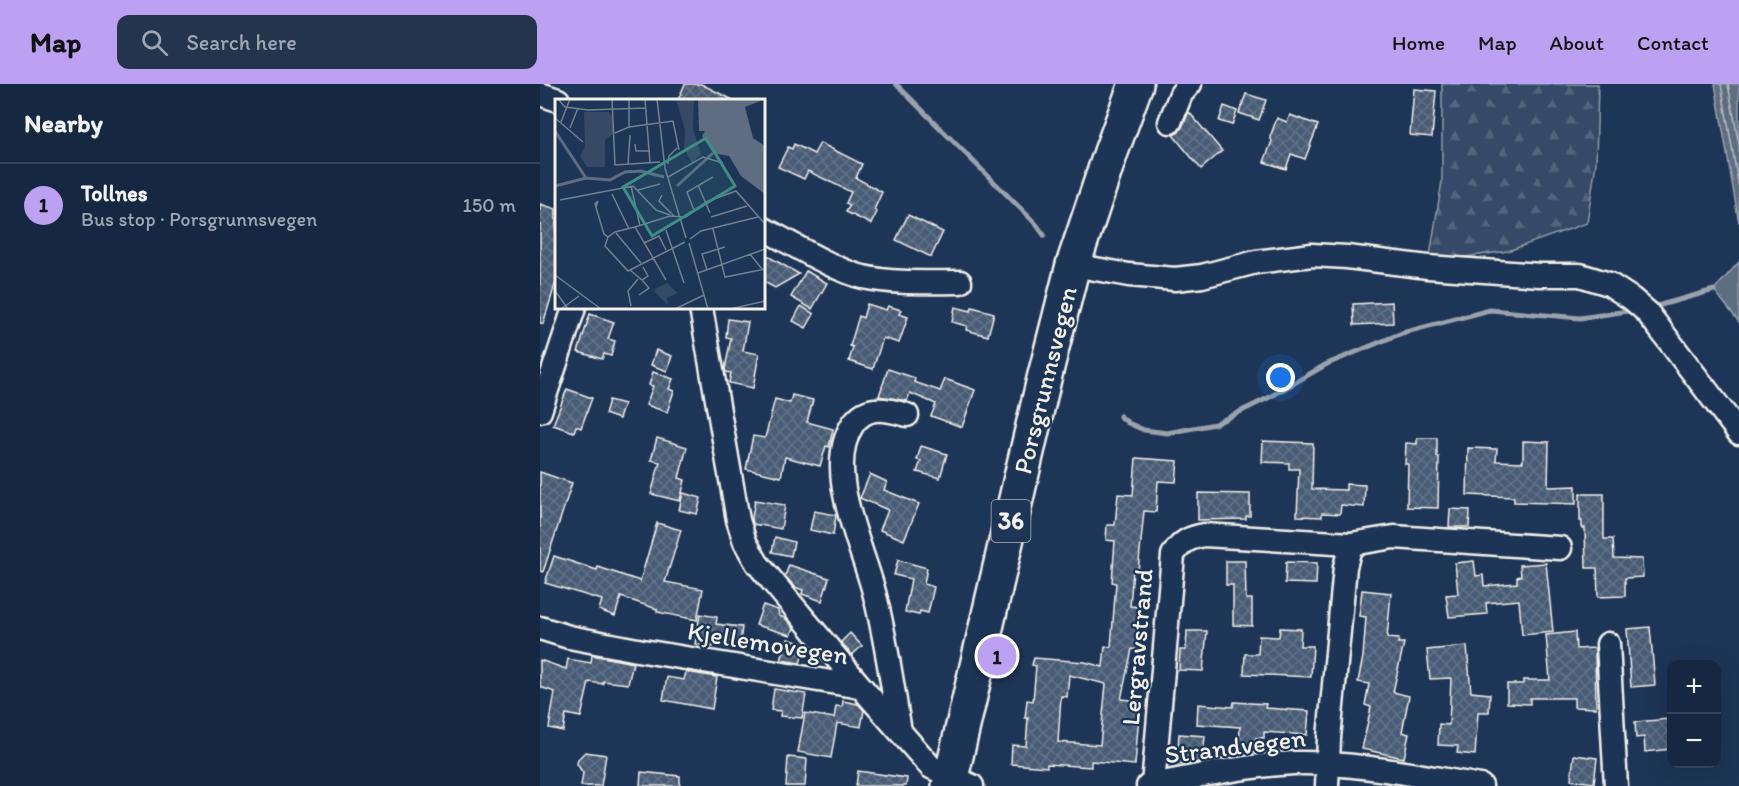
<!DOCTYPE html>
<meta charset="utf-8">
<style>
:root{--surface:#162841;--page:#23344c;--text:#f1f3f6;--muted:#9ea6b1;--line:#35445a;--accent:#bca0f2}
body{margin:0;font-family:Itim,sans-serif;background:var(--page);color:var(--text)}
.controls{position:absolute;right:18px;bottom:18px;display:grid;overflow:hidden;border-radius:12px;box-shadow:0 6px 24px #0002}
.controls button{width:54px;height:54px;display:grid;place-items:center;padding:0;border:0;border-bottom:2px solid var(--line);background:var(--surface);color:var(--text);font:30px sans-serif}
.you{position:absolute;left:741px;top:294px;width:21px;height:21px;margin:-15px;border:4px solid #fff;border-radius:50%;background:#1a73e8;box-shadow:0 0 0 9px #1a73e833}
.badge{display:grid;place-items:center;width:39px;height:39px;border-radius:50%;background:var(--accent);color:#111;font-size:20px;font-weight:700}
.pin{position:absolute;translate:-50% -50%;border:3px solid #fff;box-shadow:0 2px 6px #0006}
.list{margin:0;padding:0;list-style:none}
h2{display:flex;justify-content:space-between;align-items:center;height:78px;margin:0;padding:0 24px;font-size:26px}
h2 small{font-size:20px;font-weight:400;color:var(--muted)}
.list li{display:grid;grid-template-columns:39px 1fr auto;gap:18px;align-items:center;box-sizing:border-box;height:84px;padding:0 24px;border-top:2px solid var(--line)}
.list b{display:block;font-size:22px;white-space:nowrap}
.list p{margin:0;font-size:20px;white-space:nowrap;color:var(--muted)}
.list em{font-size:20px;font-style:normal;color:var(--muted)}
.icon{flex:none;width:33px;height:33px;fill:none;stroke:currentColor;stroke-width:2;stroke-linecap:round;stroke-linejoin:round}
.map{position:relative;flex:none;width:1199px;height:702px;overflow:hidden}
header{display:flex;align-items:center;gap:36px;box-sizing:border-box;height:84px;padding:0 30px;background:var(--accent);color:#111}
header strong{font-size:28px}
nav{display:flex;gap:33px;margin-inline-start:auto;font-size:21px}
.search{width:420px;height:54px;background:var(--page);display:flex;align-items:center;gap:15px;box-sizing:border-box;padding:0 21px;border-radius:12px;color:var(--muted);font-size:22px}
main{display:flex}
aside{flex:1;background:var(--surface)}
.map>svg:first-child{display:block}
.forest{fill:url(#forest-firs);stroke:#949ea8;stroke-width:1.5}
.water{fill:#5e6d82;stroke:#9aa2ab;stroke-width:1.5}
.lines{fill:none;stroke-linecap:round;stroke-linejoin:round}
.shore{stroke:#b8bcbf;stroke-width:1.5}
.stream{stroke:#9aa2ab;stroke-width:5}
.building{fill:url(#building-cross-hatch);stroke:#f4f1e8;stroke-width:1.5;fill-rule:evenodd}
.minor-casing{stroke:#f4f1e8;stroke-width:27}
.highway-casing{stroke:#f4f1e8;stroke-width:38}
.minor{stroke:#1d3557;stroke-width:22}
.highway{stroke:#1d3557;stroke-width:33}
.labels{text-anchor:middle;stroke-width:4.5;stroke-linejoin:round;paint-order:stroke}
.shield{fill:#1d3557;stroke:#b4b9bc;stroke-width:1.5}
.shield-label{font-size:24px;font-weight:bold;fill:#f4f1e8}
.street-label{font-size:26px;fill:#f4f1e8;stroke:#1d3557}
.inset-river{fill:none;stroke:#5e6d82;stroke-width:3}
.inset-road{fill:none;stroke:#738091;stroke-width:1.5}
.view{fill:#3d8f86;fill-opacity:0.15;stroke:#3d8f86;stroke-width:3}
.inset-edge{fill:none;stroke:#f4f1e8;stroke-width:3}
</style>
<header>
<strong>Map</strong>
<div class="search"><svg class="icon" aria-label="search" viewBox="0 0 24 24"><circle cx="10" cy="10" r="6"/><path d="M15 15l6 6"/></svg>Search here</div>
<nav><a>Home</a><a>Map</a><a>About</a><a>Contact</a></nav>
</header>
<main>
<aside>
<h2>Nearby<small></small></h2>
<ul class="list">
<li><span class="badge">1</span><div><b>Tollnes</b><p>Bus stop · Porsgrunnsvegen</p></div><em>150 m</em></li>
</ul>
</aside>
<div class="map">
<svg width="1199" height="702" viewBox="0 0 1199 702">
<defs>
<pattern id="forest-firs" width="22" height="20" patternUnits="userSpaceOnUse" patternTransform="scale(1.5)"><rect width="22" height="20" fill="#354a67"/><path d="M5 1l3.5 6h-7zM16 11l3.5 6h-7z" fill="#53657d"/></pattern>
<pattern id="building-cross-hatch" width="8" height="8" patternUnits="userSpaceOnUse" patternTransform="scale(1.5)"><rect width="8" height="8" fill="#485b74"/><path d="M0 0l8 8M0 8l8-8" fill="none" stroke="#637388"/></pattern>
</defs>
<rect width="100%" height="100%" fill="#1d3557"/>
<filter id="ink" filterUnits="userSpaceOnUse"><feTurbulence type="fractalNoise" baseFrequency=".0167" numOctaves="2"/><feDisplacementMap in="SourceGraphic" scale="12" xChannelSelector="R" yChannelSelector="G"/><feConvolveMatrix kernelMatrix="1 2 1 2 8 2 1 2 1" color-interpolation-filters="sRGB"/></filter>
<g filter="url(#ink)">
<path class="forest" d="M902,0H1058L1056,79L1047,139L968,167L889,178L902,97Z"/>
<g class="water">
<path d="M1175,0H1199V139Z"/>
<path d="M1199,178V238L1174,206Z"/>
</g>
<g class="lines">
<g class="shore">
<path d="M1181,0L1199,104"/>
<path d="M1188,0L1199,61"/>
</g>
<g class="stream">
<path d="M356,0L496,140L504,151"/>
<path d="M1110,224L1174,206"/>
<path d="M580,332L588,339L604,346L627,349L675,340L728,314L787,280L862,249L950,226L1040,234L1095,226"/>
</g>
</g>
<g class="building">
<path d="M145,0H161L193,16H138Z"/>
<path d="M874,5L896,7L892,53L870,51Z"/>
<path d="M706,10L726,16L719,36L699,29Z"/>
<path d="M684,22L697,27L692,41L679,37Z"/>
<path d="M649,28L682,67L661,85L633,51L639,48L642,43Z"/>
<path d="M750,31L778,41L765,75L751,70L746,85L724,78L732,57L730,53L737,34L747,38Z"/>
<path d="M280,59L322,80L316,94L342,108L334,126L337,128L331,140L306,128L310,121L306,119L311,108L268,87L264,95L238,83L248,63L252,65L254,60L274,70Z"/>
<path d="M0,120L16,125V198L3,240L0,239Z"/>
<path d="M368,131L403,148L391,173L356,156Z"/>
<path d="M224,170L259,190L235,204L224,198Z"/>
<path d="M266,187L287,199L272,225L251,213Z"/>
<path d="M852,218L853,239L814,241L813,220Z"/>
<path d="M327,220L346,226L348,222L361,226L359,230L368,233L359,259L343,254L333,285L309,277L313,263L310,262L319,232L323,234Z"/>
<path d="M261,222L274,230L266,244L253,237Z"/>
<path d="M415,223L431,227L432,223L454,229L448,252L426,246L427,242L412,238Z"/>
<path d="M50,230L74,238L68,255L75,257L71,272L64,270L62,275L38,268Z"/>
<path d="M188,235L208,238L203,267L219,270L213,304L189,299L191,289L186,288L185,285L191,254L186,253Z"/>
<path d="M116,266L132,272L127,287L111,281Z"/>
<path d="M348,285L375,294L374,298L400,307L405,295L435,306L422,343L391,332L396,320L370,309L367,317L339,312Z"/>
<path d="M113,288L133,295L129,305L134,307L127,328L106,321L113,302L109,301Z"/>
<path d="M27,305L52,314L41,344L36,342L34,348L13,341Z"/>
<path d="M252,311L273,316L267,338L293,345L289,363L286,362L280,382L245,373L241,393L206,385L213,352L225,354L235,315L250,319Z"/>
<path d="M69,316L84,320L79,335L65,330Z"/>
<path d="M117,354L147,363L139,394L145,396L140,417L111,410L120,378L111,376Z"/>
<path d="M877,354H897V372L899,373L898,424L867,423L868,380H865L866,359L877,360Z"/>
<path d="M723,357L773,359L772,405L806,406V400L825,401L824,423L801,421L800,430L782,429V433L757,432L759,385H749V379L722,378Z"/>
<path d="M983,357L1009,358L1008,403L1036,402V420L974,418V413L927,411L928,364L957,365L956,377L983,378Z"/>
<path d="M381,362L407,370L400,394L377,388L381,377L377,376Z"/>
<path d="M596,374L638,377L636,398L618,397L616,428L604,427L598,487L593,486L590,522L600,523L597,549H601L599,566L592,565L581,615L600,617L595,681L551,677V683L507,680V683L471,680L472,661L486,662L488,634H485L487,616L493,617L496,582L492,581L494,574L545,578L563,583L565,562L571,563L576,499L572,498L575,457L566,456L567,441H575L578,410L593,411ZM529,591L566,600L560,661L518,658L521,612L527,613Z"/>
<path d="M0,388L32,399L3,488L0,487Z"/>
<path d="M330,390L347,398L344,406L379,420L364,456L340,446L348,426L320,414Z"/>
<path d="M143,409L161,414L157,430L139,426Z"/>
<path d="M658,409L710,410V432H706V435L658,436Z"/>
<path d="M1040,410H1064V455H1073L1074,474L1102,475L1103,493L1085,494V512L1058,513L1057,484H1046L1045,444H1042V437H1040Z"/>
<path d="M215,416L245,421L241,445L213,440L212,434Z"/>
<path d="M910,425L930,426L929,443H909Z"/>
<path d="M274,427L296,431L293,451L270,446Z"/>
<path d="M117,439L141,446L125,498L163,505L157,536L117,528V525L81,513L75,532L59,526L62,516L5,499L14,472L57,486L58,483L100,497Z"/>
<path d="M235,453L254,458L251,472L232,468Z"/>
<path d="M358,476L387,484L384,500L394,503L388,529L380,527L379,531L365,528L371,495L354,491Z"/>
<path d="M686,477H705L706,515H712V542L693,541V501H686Z"/>
<path d="M934,477L936,492L943,491L944,502L977,499V493L981,492L980,481L1006,479L1013,548L982,551L979,516L946,519L947,530L909,533L906,511L918,510L915,479Z"/>
<path d="M746,478L777,479L776,500L745,499Z"/>
<path d="M249,481L289,494L282,517L262,510L263,506L255,503L245,492Z"/>
<path d="M822,506L851,509L847,554L859,555L858,559H864L853,608L869,612L862,648L869,650L864,674L822,665L831,623L825,621L829,600L818,598L823,573L826,533L819,532Z"/>
<path d="M223,521L238,526L239,532L245,534L254,544L251,551L216,541Z"/>
<path d="M160,530L177,533L176,540L202,543L200,559L174,556L173,563L155,560Z"/>
<path d="M1110,543L1115,601L1091,603L1087,545Z"/>
<path d="M740,544L761,545L760,562H773L771,593L704,590L705,570H718L719,552L739,553Z"/>
<path d="M647,547H667L663,587L639,586L640,566H646Z"/>
<path d="M1035,548L1036,565L1055,564L1056,624L1034,623V614H990V620L967,619V600H983V596H1010L1006,551Z"/>
<path d="M310,549L322,562L312,571L301,558Z"/>
<path d="M248,555L266,561L260,579L241,576Z"/>
<path d="M927,562L931,608L950,610L949,628H938L935,671L917,669L918,662L898,661L899,640L909,641L911,594L890,595L887,566Z"/>
<path d="M52,571L93,579L88,600L63,597V600L49,598L41,633L26,630L23,647L9,644L15,608L0,603V576L26,585L28,575L51,579Z"/>
<path d="M146,588L177,593L172,625L123,616L127,593L144,596Z"/>
<path d="M234,605L266,610L262,634L240,632L241,627L231,626Z"/>
<path d="M303,617L318,620L324,626L321,643L297,639L291,674L258,668L265,629L294,634L296,622L302,623Z"/>
<path d="M694,618L726,620L725,624L769,627L767,651L724,648V654H716L715,668L699,667L700,643L657,640L658,620L693,623Z"/>
<path d="M1130,635L1131,665L1105,668L1104,653L1096,654L1095,638Z"/>
<path d="M639,650L665,652L663,673H661L660,678L628,682L630,664L638,665Z"/>
<path d="M45,668L66,671L61,702H41L43,689L37,680L38,675Z"/>
<path d="M1034,671L1057,674L1054,699L1031,696Z"/>
<path d="M248,673L267,675L265,702H246Z"/>
<path d="M318,687L367,694L366,702H316Z"/>
<path d="M101,688L140,692V702H100Z"/>
</g>
<g class="lines">
<defs>
<g id="minor">
<path d="M0,10L18,16"/>
<path d="M630,38L641,10L650,0"/>
<path d="M224,145C253,160 292,185 323,193C355,200 388,198 420,198"/>
<path d="M533,181L589,191L635,195L662,192L716,178L772,171L807,173L888,183L1000,191H1040L1069,200L1092,215L1107,228L1199,349"/>
<path d="M161,224L198,436L205,458L217,479L321,603"/>
<path d="M0,327L34,224"/>
<path d="M0,544L29,553L103,567L321,603L391,683L432,702"/>
<path d="M1068,560L1076,702"/>
<path d="M360,647C352,601 346,553 334,508C322,461 283,385 313,340C318,333 325,327 335,326C346,325 356,328 367,331"/>
<path d="M613,701L633,471C642,457 649,454 664,451L811,460L854,453L1020,464"/>
<path d="M608,702C652,693 710,681 754,679C816,678 880,692 941,702"/>
<path d="M787,702L789,654L805,483L811,460"/>
</g>
<path id="highway" d="M409,702L504,295L533,181L571,68L596,0"/>
</defs>
<use href="#minor" class="minor-casing"/>
<use href="#highway" class="highway-casing"/>
<use href="#minor" class="minor"/>
<use href="#highway" class="highway"/>
</g>
</g>
<g class="labels">
<rect class="shield" x="451.5" y="416" width="39" height="42" rx="4.5"/>
<g class="shield-label">
<text x="471" y="445">36</text>
</g>
<g class="street-label">
<text transform="translate(505 296) rotate(-76)" y="9">Porsgrunnsvegen</text>
<text transform="translate(228 559) rotate(9)" y="9">Kjellemovegen</text>
<text transform="translate(597 563) rotate(-85)" y="9">Lergravstrand</text>
<text transform="translate(695 662) rotate(-7)" y="9">Strandvegen</text>
</g>
</g>
<g transform="translate(15 15)">
<rect width="210" height="210" fill="#1d3557"/>
<path d="M121,0H139L138,30L146,55L137,64L129,49L130,31Z" fill="#354a67"/>
<path d="M29,13H54L57,17L60,34L50,41V68H32L25,57L30,48ZM112,184L122,194L112,199L113,206L98,191Z" fill="#354a67"/>
<path d="M33,17H47V39H33ZM35,44H50V67L35,66Z" fill="#354a67"/>
<path d="M143,0H210L190,8L198,39L210,47V95L186,77L174,57L158,54L147,37L150,32H144Z" fill="#5e6d82"/>
<path class="inset-river" d="M0,32L31,79M0,87L31,79L55,81L70,73L86,72L109,78M122,87L158,54"/>
<path class="inset-road" d="M3,0L10,8L33,11L91,9M57,0L60,66L105,63M90,0L95,64M102,0L110,69L131,139M0,19L28,43M6,23L15,0M74,28V0M15,29L23,9M60,34L74,28L118,22L124,51M80,45L81,52H95M73,65L75,36M113,65L114,57L122,49M113,78L148,58L168,64M143,86L155,114M76,87L85,127M83,91L105,85M57,95L74,130M107,96L104,102L119,117M5,101L78,87L101,111L115,116M41,108L43,102L40,105L49,135L53,138L60,133L80,128M139,111L132,93L158,78M156,118L192,107M158,130L170,178L210,170M111,131L129,184M61,134L86,164M53,138L50,147L73,172L130,143M135,140L146,132L203,118M89,144L104,137L111,151M134,144L153,210M195,155L207,170M75,171L87,181L93,177L88,168M152,171L147,155L170,148M143,174L210,150M0,176L46,210M111,181L80,128L115,117L131,118L151,103L181,92L210,125M1,193L13,210M84,196L94,189L87,181M76,207L73,192L83,180M6,210L24,197M120,210L149,196M175,210L210,202"/>
<path class="view" d="M151,39L180,87L97,137L68,88Z"/>
<rect width="210" height="210" class="inset-edge"/>
</g>
</svg>
<div class="controls">
<button>+</button>
<button>−</button>
</div>
<div class="you"></div>
<div class="pin badge" style="left:457px;top:572px">1</div>
</div>
</main>
